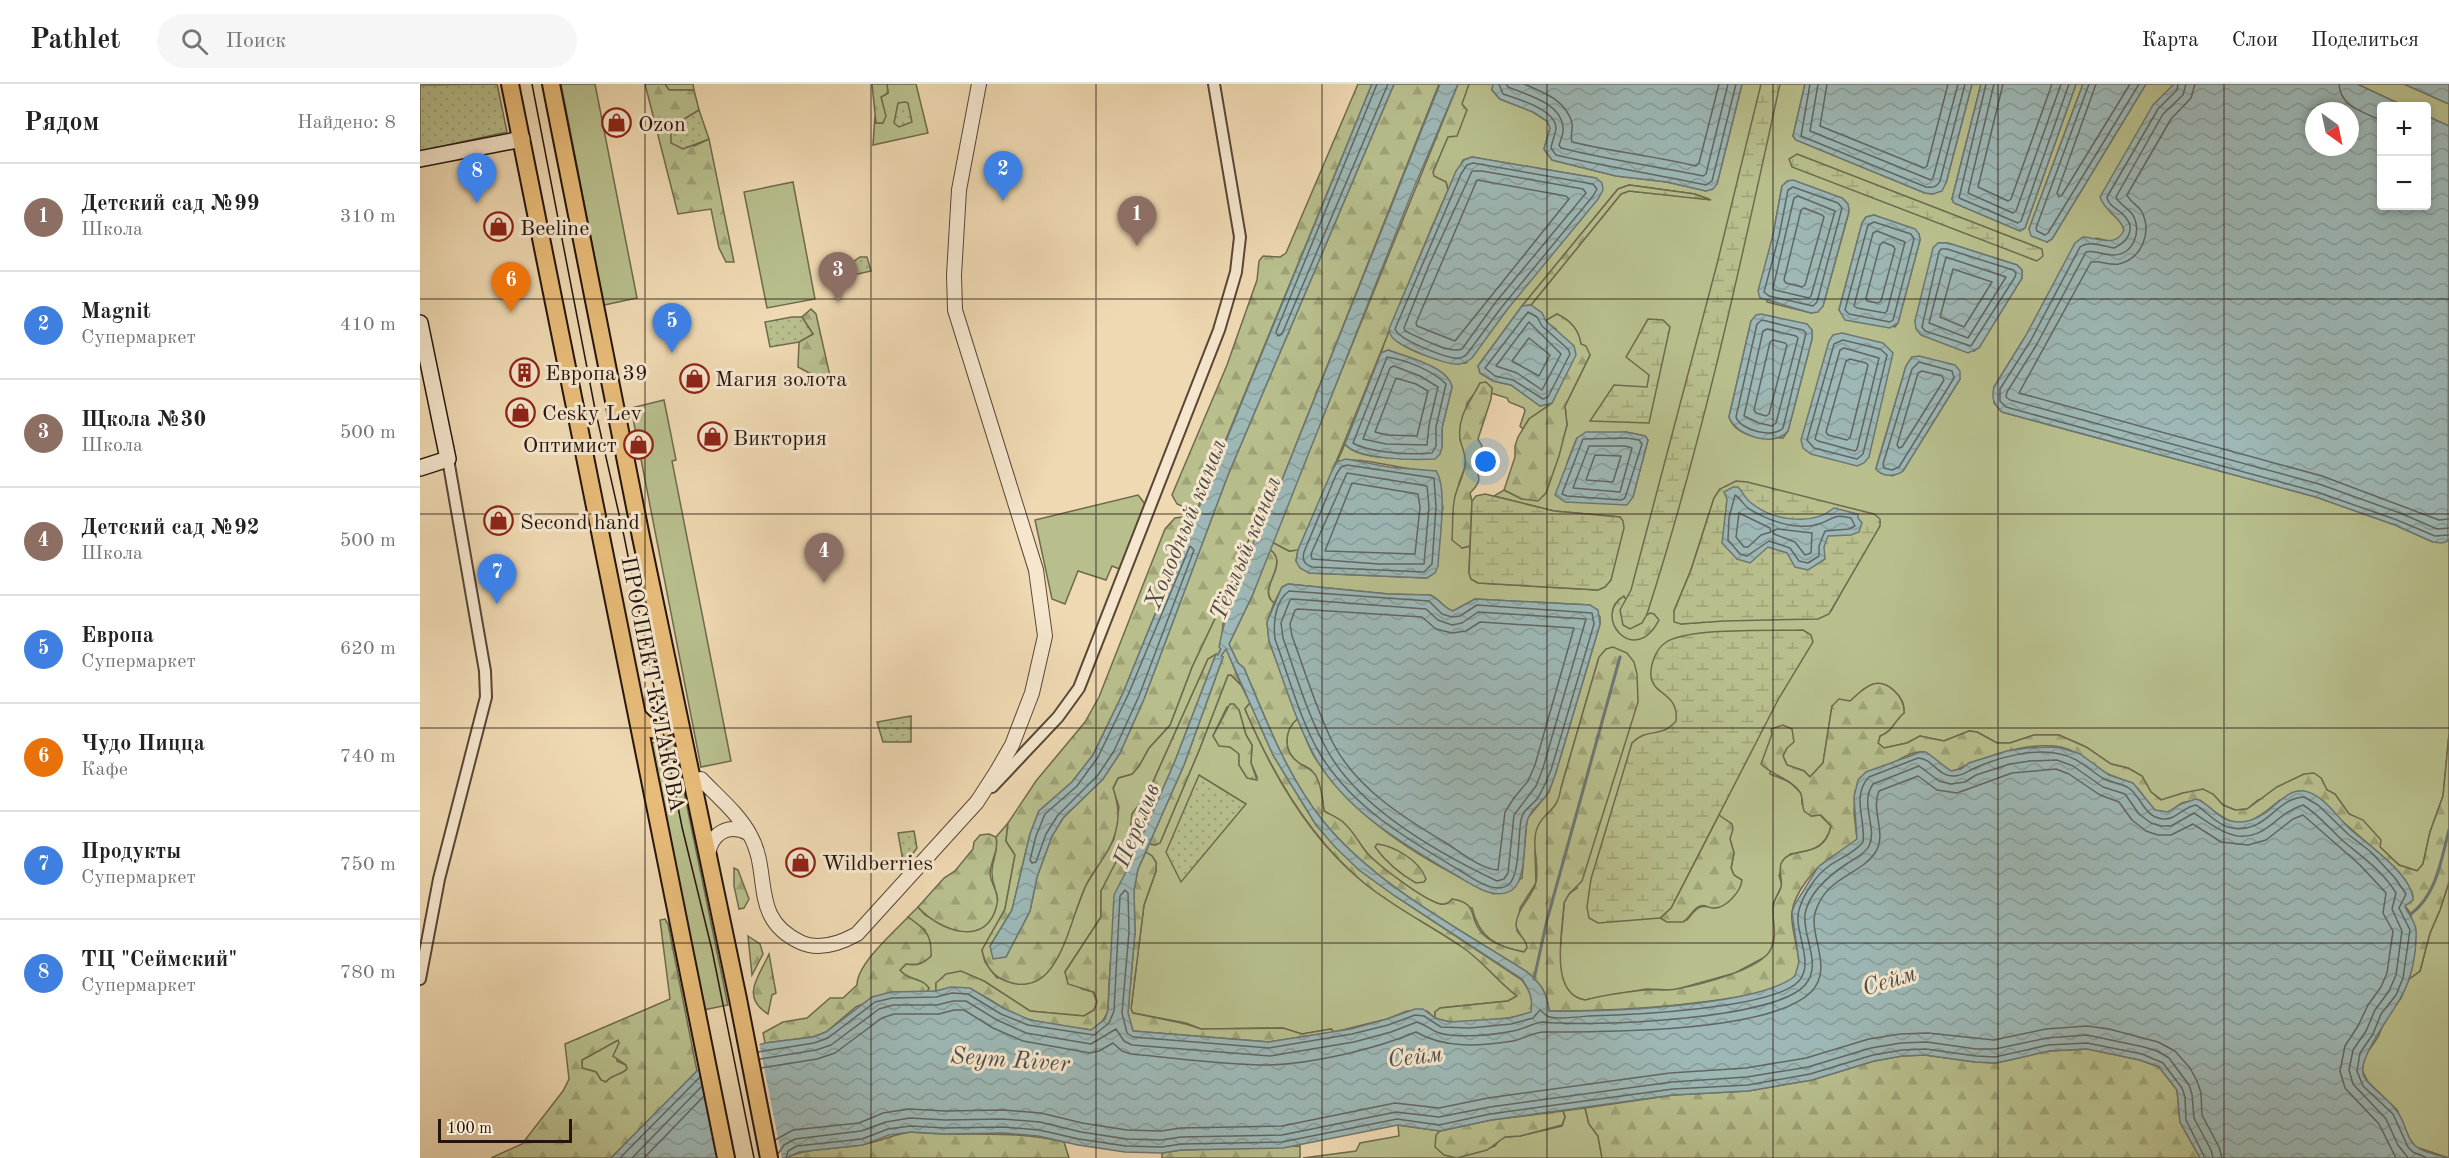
<!DOCTYPE html>
<html lang="ru">
<meta charset="utf-8">
<style>
:root{--surface:#fff;--page:#f6f6f6;--text:#222;--muted:#767676;--line:#e0e0e0;--accent:#8f2418}
body{margin:0;font-family:"Old Standard TT",serif;background:var(--page);color:var(--text)}
.controls{position:absolute;right:18px;top:18px;display:grid;overflow:hidden;border-radius:6px;box-shadow:0 3px 9px #0003}
.controls button{width:54px;height:54px;display:grid;place-items:center;padding:0;border:0;border-bottom:2px solid var(--line);background:var(--surface);color:var(--text);font:30px sans-serif}
.compass{position:absolute;left:1885px;top:18px;width:54px;height:54px;border-radius:50%;background:var(--surface);box-shadow:0 3px 9px #0003;rotate:147deg}
.scale{position:absolute;left:18px;bottom:15px;width:134px;box-sizing:border-box;padding-left:6px;border:3px solid #25150e;border-top:0;font-size:16px;line-height:21px;white-space:nowrap;color:#25150e;-webkit-text-stroke:4px #f5e6cd;paint-order:stroke}
.you{position:absolute;left:1066px;top:378px;width:21px;height:21px;margin:-15px;border:4px solid #fff;border-radius:50%;background:#1a73e8;box-shadow:0 0 0 9px #1a73e833}
.badge{display:grid;place-items:center;width:39px;height:39px;border-radius:50%;background:var(--accent);color:#fff;font-size:20px;font-weight:700}
.pin{position:absolute;translate:-50% -50px;filter:drop-shadow(0 2px 3px #0008)}
.pin::after{content:'';position:absolute;top:32px;width:21px;height:18px;background:inherit;clip-path:polygon(0 0,100% 0,50% 100%)}
.list{margin:0;padding:0;list-style:none}
h2{display:flex;justify-content:space-between;align-items:center;height:78px;margin:0;padding:0 24px;font-size:26px}
h2 small{font-size:20px;font-weight:400;color:var(--muted)}
.list li{display:grid;grid-template-columns:39px 1fr auto;gap:18px;align-items:center;box-sizing:border-box;height:108px;padding:0 24px;border-top:2px solid var(--line)}
.list b{display:block;font-size:22px;white-space:nowrap}
.list p{margin:0;font-size:20px;white-space:nowrap;color:var(--muted)}
.list em{font-size:20px;font-style:normal;color:var(--muted)}
.icon{flex:none;width:33px;height:33px;fill:none;stroke:currentColor;stroke-width:2;stroke-linecap:round;stroke-linejoin:round}
.map{position:relative;flex:none;width:2029px;height:1074px;overflow:hidden}
header{display:flex;align-items:center;gap:36px;box-sizing:border-box;height:84px;padding:0 30px;background:var(--surface);border-bottom:2px solid var(--line)}
header strong{font-size:28px}
nav{display:flex;gap:33px;margin-inline-start:auto;font-size:21px}
.search{width:420px;height:54px;background:var(--page);display:flex;align-items:center;gap:15px;box-sizing:border-box;padding:0 21px;border-radius:33px;color:var(--muted);font-size:22px}
main{display:flex}
aside{flex:1;background:var(--surface)}
.map>svg:first-child{display:block}
.green{fill:#b8bf8d;stroke:#6e6a4e;stroke-width:1.5;fill-rule:evenodd}
.forest{fill:url(#forest-firs);stroke:#6e6a4e;stroke-width:1.5;fill-rule:evenodd}
.wetland{fill:url(#wetland-marsh);stroke:#6e6a4e;stroke-width:1.5}
.park{fill:url(#park-dots);stroke:#6e6a4e;stroke-width:1.5}
.water{fill:url(#water-waves);stroke:#6d7773;stroke-width:1.5;fill-rule:evenodd}
.pier{fill:#efd9b2}
.lines{fill:none;stroke-linecap:round;stroke-linejoin:round}
.shore{stroke:#616662;stroke-width:1.5}
.stream{stroke:#6d7773;stroke-width:3}
.minor-casing{stroke:#584637;stroke-width:14}
.tertiary-casing{stroke:#584637;stroke-width:16}
.secondary-casing{stroke:#25150e;stroke-width:18}
.primary-casing{stroke:#25150e;stroke-width:20}
.minor{stroke:#f5e6cd;stroke-width:10}
.tertiary{stroke:#f5e6cd;stroke-width:14}
.secondary{stroke:#f5e6cd;stroke-width:15}
.primary{stroke:#e8bc79;stroke-width:16}
.tram{stroke:#25150e;stroke-width:1.5}
.grid{fill:none;stroke:#25150e;stroke-width:1.5;stroke-opacity:0.55}
.labels{text-anchor:middle;stroke-width:6;stroke-linejoin:round;paint-order:stroke}
.poi-label{font-size:22px;fill:#25150e;stroke:#f5e6cd;text-anchor:start}
.street-label{font-size:22px;fill:#25150e;stroke:#f5e6cd}
.water-label{font-size:24px;font-style:italic;fill:#4f4e49;stroke:#f5e6cd}
</style>
<header>
<strong>Pathlet</strong>
<div class="search"><svg class="icon" aria-label="search" viewBox="0 0 24 24"><circle cx="10" cy="10" r="6"/><path d="M15 15l6 6"/></svg>Поиск</div>
<nav><a>Карта</a><a>Слои</a><a>Поделиться</a></nav>
</header>
<main>
<aside>
<h2>Рядом<small>Найдено: 8</small></h2>
<ul class="list">
<li><span class="badge" style="background:#8d6e63">1</span><div><b>Детский сад №99</b><p>Школа</p></div><em>310 m</em></li>
<li><span class="badge" style="background:#3f7fe0">2</span><div><b>Magnit</b><p>Супермаркет</p></div><em>410 m</em></li>
<li><span class="badge" style="background:#8d6e63">3</span><div><b>Щкола №30</b><p>Школа</p></div><em>500 m</em></li>
<li><span class="badge" style="background:#8d6e63">4</span><div><b>Детский сад №92</b><p>Школа</p></div><em>500 m</em></li>
<li><span class="badge" style="background:#3f7fe0">5</span><div><b>Европа</b><p>Супермаркет</p></div><em>620 m</em></li>
<li><span class="badge" style="background:#e8710a">6</span><div><b>Чудо Пицца</b><p>Кафе</p></div><em>740 m</em></li>
<li><span class="badge" style="background:#3f7fe0">7</span><div><b>Продукты</b><p>Супермаркет</p></div><em>750 m</em></li>
<li><span class="badge" style="background:#3f7fe0">8</span><div><b>ТЦ &quot;Сеймский&quot;</b><p>Супермаркет</p></div><em>780 m</em></li>
</ul>
</aside>
<div class="map">
<svg width="2029" height="1074" viewBox="0 0 2029 1074">
<defs>
<pattern id="forest-firs" width="22" height="20" patternUnits="userSpaceOnUse" patternTransform="scale(1.5)"><rect width="22" height="20" fill="#b8bf8d"/><path d="M5 1l3.5 6h-7zM16 11l3.5 6h-7z" fill="#9ea378"/></pattern>
<pattern id="wetland-marsh" width="20" height="14" patternUnits="userSpaceOnUse" patternTransform="scale(1.5)"><rect width="20" height="14" fill="#b8bf8d"/><path d="M1 5h8M5 5V1M11 12h8M15 12V8" fill="none" stroke="#9ea378"/></pattern>
<pattern id="park-dots" width="8" height="8" patternUnits="userSpaceOnUse" patternTransform="scale(1.5)"><rect width="8" height="8" fill="#b8bf8d"/><path d="M2 2h.1M6 6h.1" fill="none" stroke="#9ea378" stroke-width="1.8" stroke-linecap="round"/></pattern>
<pattern id="water-waves" width="16" height="10" patternUnits="userSpaceOnUse" patternTransform="scale(1.5)"><rect width="16" height="10" fill="#9db8b6"/><path d="M0 5q4-4 8 0t8 0" fill="none" stroke="#879d9b"/></pattern>
</defs>
<rect width="100%" height="100%" fill="#efd9b2"/>
<filter id="stains"><feTurbulence type="fractalNoise" baseFrequency=".00333" numOctaves="4"/><feColorMatrix values="0 0 0 0 .2 0 0 0 0 .09 0 0 0 0 .02 0 0 0 .5 -.17"/></filter>
<radialGradient id="worn" r=".72"><stop offset=".6" stop-color="#630" stop-opacity="0"/><stop offset="1" stop-color="#630" stop-opacity=".3"/></radialGradient>
<g class="green">
<path d="M141,0H175L217,214L184,221Z"/>
<path d="M245,0H273L274,6H249Z"/>
<path d="M467,0H496L508,49L453,61L455,32L456,39H463L461,13L468,9Z"/>
<path d="M1049,0H1073L1072,6L1080,15L1113,28L1127,37L1130,44L1124,65L1132,76L1196,92L1247,98L1286,107L1297,100L1322,0H1385L1373,52L1376,56L1505,109L1513,110L1526,99L1552,0H1561L1532,115L1534,119L1600,147L1605,144L1656,0H1663L1609,145L1627,158L1632,155L1726,0H1754L1691,129L1702,137L1704,146L1701,154L1693,158L1676,154L1605,253L1574,303V319L1582,328L1896,413L1975,441L2013,458L2027,457L2029,455V650L2023,712L2010,748L2003,780L1998,787L1979,781L1960,763L1943,737L1929,730L1915,710L1907,706L1901,694L1838,716L1827,725L1815,726L1803,721L1793,710L1763,709L1742,716L1731,708L1722,692L1708,684L1691,680L1666,663L1639,651H1614L1590,659H1577L1557,648L1549,647L1524,657L1500,652L1487,659L1464,664L1458,659L1460,652C1473,647 1474,637 1484,629C1485,615 1477,609 1466,602L1444,605L1430,617L1412,622L1403,679L1390,693L1384,687L1367,681L1363,672L1367,664L1352,650L1350,690L1370,698L1382,710V720L1391,732L1400,731L1411,742C1407,764 1390,767 1370,770L1359,791L1362,801L1353,820L1355,849L1352,863L1347,872L1315,889L1254,906L1226,905L1165,916C1152,914 1143,904 1140,890C1137,880 1144,833 1144,819L1149,810L1157,804L1179,573L1141,704L1139,718L1118,743L1115,769L1116,799L1100,824L1097,847L1107,859V864L1104,868C1076,862 1059,854 1052,824C1045,823 1036,820 1029,820C1022,820 1027,822 1020,820C1002,815 959,783 947,769C929,747 931,742 904,727C903,715 899,696 891,686C888,683 882,681 879,679C862,667 864,646 878,634C883,646 887,660 894,672C934,736 1007,779 1074,810L1102,794L1107,735L1129,708L1136,688L1180,540V533L1170,521L1055,515L1033,527C1023,524 1020,515 1010,511L968,510L868,500L862,503L854,519C835,505 872,480 849,465L852,458L869,467L878,466L876,477L889,489L1007,494L1023,424L1016,387C988,389 939,370 917,378L925,360C938,377 986,374 1007,375L1022,363V344L1032,303C1016,278 995,276 968,266L961,269L969,245C974,265 1027,281 1046,279L1086,227L1176,94L1052,73L1043,76L1028,106L1026,98L1013,92V88ZM1209,101L1275,110L1289,115L1209,107L1201,110L1111,221L1122,229L1125,237L1137,230L1170,271L1145,322L1147,341L1126,409L1102,415L1084,406L1074,412L1134,427L1200,433L1191,496L1185,503L1178,506L1058,499L1051,495L1049,489L1050,462L1042,464L1039,399L1045,383L1046,369L1040,356L1047,319L1054,310L1060,299L1072,304L1071,309L1087,314L1089,318L1104,324L1105,327L1100,342L1103,345L1109,335L1132,319L1120,322L1091,301L1073,297L1060,289L1058,282L1102,222L1198,105ZM1362,102L1422,114L1428,120L1429,128L1403,222L1397,228L1391,229L1347,218L1353,151ZM1454,131L1499,150L1500,156L1478,239L1475,243L1419,226L1442,139L1446,133ZM1518,159H1528L1597,181L1602,186V194L1559,263L1554,267L1495,237ZM1331,237L1392,246V255L1368,347L1363,354C1344,353 1316,355 1309,333ZM1492,273L1540,295L1483,387L1472,392L1456,384L1486,282ZM1206,348L1225,352L1228,356L1213,413L1147,379L1157,354ZM1300,405L1460,438L1411,527L1261,540L1254,527L1271,486L1294,414ZM1310,755L1314,769L1311,784L1314,791L1294,824C1279,820 1276,824 1267,836L1251,824Z"/>
<path d="M1937,0H1984L2029,20V42L2007,32L2006,22H1984Z"/>
<path d="M373,98L395,215L347,224L324,108Z"/>
<path d="M244,316L256,376L252,377L311,677L281,683L211,324Z"/>
<path d="M718,411L725,420L702,486L692,482L686,496L658,487L645,520L632,515L615,436Z"/>
<path d="M842,439L803,540L801,564L798,571L788,575L728,709L712,730L714,752L721,756L717,765L707,766L681,807V833L645,888L662,905L673,908L677,918L674,926L664,932L610,927L564,897L516,899V907L507,908L509,904L498,896L485,893L480,886L486,880C497,882 503,880 511,872L505,846L488,833L498,823L505,831L517,837L575,804C566,781 580,772 576,753L588,739L586,757L595,771L585,825L562,866L565,878L577,894L641,865L666,801L694,755L699,723L693,705L698,694L712,690L719,682L729,664L750,641L772,583L824,473L831,447Z"/>
<path d="M808,591H811L821,601L830,619L825,625C852,689 888,753 943,798C974,823 1010,841 1043,863C1063,877 1077,897 1097,912L1088,917L1020,924L1015,928V934L1007,927H987L967,935L914,948L911,945L882,950L862,944L781,945L766,939L713,929L711,925L724,821L736,787V778L732,772L726,768L729,760L735,761L740,759L780,664ZM807,623L819,626L826,651L832,661L831,679L837,693L819,681V670L816,667L793,652Z"/>
<path d="M253,655L308,921L283,926L231,659Z"/>
<path d="M2029,798V1074L1996,1063L1989,1054L1977,1026L1948,998L1942,986L1945,972L1958,953L1966,934L1981,914L1989,895L2000,887L2010,849L2020,826Z"/>
<path d="M198,956L199,959L197,977L206,981L207,985C200,992 192,990 186,998L181,996L176,988L162,984V976Z"/>
<path d="M1165,1024L1169,1040L1178,1052L1182,1074H883L936,1067L940,1059L979,1052L978,1041L1020,1047L1016,1052L1052,1069L1075,1062L1079,1056L1085,1053L1100,1052L1142,1042L1145,1033L1143,1027Z"/>
</g>
<g class="forest">
<path d="M225,0H245L249,6H274L279,26L251,43L274,62L289,55L314,178H306L299,164L291,125L258,130Z"/>
<path d="M452,0H467L468,9L461,13L466,32L463,39H456Z"/>
<path d="M938,0H952L776,428L757,420L752,411L807,281L837,196L839,177L843,172L860,173L866,169Z"/>
<path d="M974,0H1019L862,396L842,439L831,447L824,473L772,583L750,641L729,664L719,682L712,690L698,694L693,704C699,722 700,735 694,753C689,770 674,785 666,801C653,828 648,865 627,889C616,901 600,903 586,897C572,892 565,881 562,866L585,825L595,771L586,757L588,739L616,697L665,638L679,613L745,445L755,434L762,433L773,437L703,609L673,671L652,698L619,727L610,750L592,826L570,862L586,873L610,827L617,793L632,752L643,734L683,695L700,669L724,615L808,391Z"/>
<path d="M1038,0H1049L1042,20L1047,26L1037,52L1028,53L1013,88L1014,92L1026,98L1028,106C975,225 932,348 878,466L869,467L852,458Z"/>
<path d="M1209,101L1275,110L1291,116L1209,107L1201,110L1111,221L1102,222L1198,105Z"/>
<path d="M391,225L396,230L412,301L378,283L379,258L393,250L382,233Z"/>
<path d="M1137,230C1150,236 1159,245 1161,260L1166,262L1170,271L1145,322L1147,341L1139,372L1126,409L1118,417L1102,415L1084,406L1095,373V362L1098,353L1109,335L1132,319L1136,245L1125,237Z"/>
<path d="M1066,298L1072,304L1071,315L1058,355L1062,362L1055,384C1062,395 1059,400 1050,409L1052,417L1050,462L1042,464L1032,456C1033,444 1032,430 1034,418C1035,406 1043,394 1045,382C1047,371 1042,365 1040,355C1037,332 1051,317 1060,299Z"/>
<path d="M849,465C872,480 835,505 854,519L847,538L849,557L878,634C864,646 862,667 879,679C886,684 893,685 897,694C902,704 903,717 904,727C911,731 919,734 924,739C934,748 939,759 947,769C959,782 1004,816 1020,820C1026,821 1029,819 1032,815C1059,819 1048,833 1061,848C1071,860 1089,865 1104,868L1107,864C1107,854 1095,850 1096,840C1098,822 1113,813 1116,798C1120,781 1110,759 1118,742C1126,725 1137,729 1141,704L1179,573L1186,565L1193,563L1207,569L1214,578L1217,590L1218,618L1162,797L1149,810L1144,819C1143,846 1128,910 1165,916C1184,911 1204,908 1224,906C1234,905 1246,907 1256,905C1279,901 1341,886 1351,865C1359,850 1350,834 1354,819C1355,814 1360,808 1361,803C1363,795 1358,788 1361,780C1369,759 1403,779 1411,742L1401,731L1391,732L1384,727C1382,721 1383,713 1380,708C1371,695 1353,692 1341,680L1352,650L1351,645L1363,641L1372,645L1374,658L1367,664L1363,672L1367,681L1384,687L1390,693L1403,679L1412,622L1419,615L1430,617C1437,611 1444,603 1453,600C1469,596 1485,614 1484,629C1474,637 1473,647 1460,652L1458,659L1464,664L1487,659L1500,652L1524,657L1549,647L1557,648L1577,659H1590L1614,651H1639L1666,663L1691,680L1708,684L1722,692L1731,708L1741,716L1763,709L1783,705L1793,710L1803,721L1815,726L1827,725L1857,703L1884,690L1894,689L1901,694L1907,706L1915,710L1929,730L1943,736L1961,756L1960,763L1979,781L1997,787L2003,780L2010,748L2023,712L2029,650V798L2020,826L2010,849L2000,887L1989,895L1994,866L1991,830L1985,822L1993,813L1992,808L1969,778L1923,738L1860,716C1824,746 1817,747 1780,716C1775,717 1768,717 1762,719C1755,722 1752,730 1742,729C1729,727 1726,712 1717,704C1708,696 1699,695 1688,690C1672,682 1659,667 1641,663C1613,658 1582,668 1556,677C1546,680 1541,686 1531,687C1520,683 1514,671 1504,668C1487,664 1449,697 1435,707L1434,729L1437,755C1429,764 1417,769 1407,776C1393,786 1374,810 1372,828C1369,845 1385,877 1376,891C1356,921 1168,928 1129,927C1127,908 1121,900 1107,888C1038,844 955,801 903,737C867,692 846,636 824,584L818,579L809,560L833,510Z"/>
<path d="M1204,512L1217,537L1230,529L1234,530L1239,536C1214,585 1171,531 1204,512Z"/>
<path d="M806,564L821,601L811,591H808L780,664L740,759L735,761L729,760L764,681L803,573L801,572Z"/>
<path d="M796,570L755,677L721,756L710,747L712,730L728,709L788,575Z"/>
<path d="M830,619L853,671L896,741L939,786L975,812L1102,896C1110,907 1113,914 1112,928C1086,936 1040,944 1015,934V928L1020,924L1088,917L1097,912C1077,897 1063,877 1042,863C1010,841 973,823 943,798C888,752 852,689 825,625Z"/>
<path d="M810,620H814L819,626L826,651L832,661L831,679L837,696L827,694L819,681V670L810,663L799,662L793,652Z"/>
<path d="M1299,731L1312,740L1313,745L1310,755L1314,769L1311,784L1314,791L1322,796C1321,807 1306,825 1293,824C1288,824 1285,820 1280,822C1273,824 1270,834 1263,838H1247L1240,834L1251,824Z"/>
<path d="M569,750L576,753C579,766 571,776 570,789C570,799 580,809 577,820C568,865 519,847 498,823L524,794L535,787L553,765L554,758L560,751Z"/>
<path d="M957,760C975,762 1000,777 1006,795L1004,798L996,799C980,790 966,778 955,763Z"/>
<path d="M717,765C695,815 689,872 688,926C685,936 680,940 671,946C651,943 630,941 611,936C571,926 562,894 516,907V899L526,890L541,887L564,897L610,927L664,932L674,926L677,918L674,908L648,900L645,888L681,833V807L697,776L707,766Z"/>
<path d="M726,768L732,772L736,778V787L724,821L711,925L713,929L766,940L781,945L863,944L882,950L911,945L914,948L849,958L713,947L708,929L715,848L714,806L718,785Z"/>
<path d="M314,784L318,786L329,815L324,824L319,825L314,802Z"/>
<path d="M488,833C505,845 512,850 511,872C503,880 497,881 486,880L480,886C488,897 502,893 509,904L507,908H471L436,923L406,948L393,953L345,959L343,949L363,938L387,934L410,914H423L437,901C437,880 473,849 488,833Z"/>
<path d="M245,835L248,840L277,987L191,1074H71L102,1060L143,1007L149,995L145,960L250,915L240,836ZM198,956L199,959L193,972L206,981L207,985C200,992 192,990 186,998L181,996L176,988L162,984V976Z"/>
<path d="M328,852L340,860L343,870L332,891Z"/>
<path d="M349,870L356,909L352,911L348,930C320,912 339,893 349,870Z"/>
<path d="M1668,965L1720,976L1739,983L1757,1006L1760,1038L1780,1074H1182L1178,1052L1169,1040L1165,1024L1253,1011L1328,1007L1392,996L1454,977L1482,972L1505,971L1555,978L1576,979L1629,967Z"/>
<path d="M1143,1027L1145,1033L1142,1041L1100,1052L1085,1053L1067,1066L1037,1074L1024,1071L1015,1063L1016,1051L1020,1047L1071,1036Z"/>
<path d="M491,1048C544,1053 591,1045 644,1058L649,1074H366C391,1062 419,1066 445,1060C461,1057 474,1050 491,1048Z"/>
<path d="M880,1062V1074H742V1069L761,1066Z"/>
</g>
<g class="wetland">
<path d="M1341,0H1360C1321,178 1283,356 1227,530L1222,539L1210,545L1203,541L1200,526L1211,506L1297,180Z"/>
<path d="M1377,70L1622,165L1623,172L1617,177L1372,83L1369,75Z"/>
<path d="M1228,235L1243,236L1250,243L1229,339L1170,337L1194,301L1227,303L1229,291L1206,273Z"/>
<path d="M1316,397L1327,398L1454,430L1460,435V442L1409,530L1398,535L1304,537L1261,540L1254,538V527L1271,486L1294,414L1300,405Z"/>
<path d="M1065,410L1134,427L1200,433L1203,437L1204,444L1191,496L1185,503L1178,506L1058,499L1051,495L1049,489L1052,417L1056,412Z"/>
<path d="M1383,546L1391,551L1393,558L1359,614L1251,824L1240,834L1178,839L1169,834L1167,823L1171,795L1212,659C1227,643 1241,655 1256,637C1259,608 1233,612 1231,592C1230,581 1236,565 1245,559C1266,543 1354,547 1383,546Z"/>
</g>
<g class="park">
<path d="M77,0L87,48L0,67V1Z"/>
<path d="M485,18L488,19L492,38L479,43L474,39L478,19Z"/>
<path d="M279,26L289,55L263,65L251,59V43Z"/>
<path d="M440,173H447L451,187L407,197L404,183L428,177L430,180Z"/>
<path d="M372,233H382L393,250L379,258L350,263L345,238Z"/>
<path d="M491,632V658H463L457,638Z"/>
<path d="M779,691L826,720L761,798L746,768Z"/>
<path d="M494,747L497,764L488,776L483,777L478,749Z"/>
</g>
<g class="water">
<path d="M952,0H974L808,391L724,615L700,669L683,695L643,734L632,752L617,793L610,827L586,873L573,875L570,862L592,826L610,750L619,727L652,698L673,671L703,609Z"/>
<path d="M1020,0H1038L993,106L833,510L809,560L818,579L824,584C846,636 867,692 903,737C955,801 1038,844 1107,888C1121,900 1127,908 1129,927C1181,928 1337,923 1375,892L1379,878L1372,828L1375,820L1398,783L1437,755L1434,713L1438,696L1446,688L1501,668H1506L1531,687L1541,685L1549,679L1587,667L1608,664L1638,663L1660,670L1689,691L1713,699L1735,726L1748,728L1761,720L1776,715C1789,719 1797,734 1811,737C1846,745 1860,703 1884,707C1903,710 1917,733 1930,745C1947,760 1993,791 1993,816L1985,822C1988,831 1995,836 1996,846C1997,868 1992,894 1981,913C1973,929 1939,972 1943,989C1945,1000 1969,1015 1976,1026C1983,1034 1985,1045 1990,1055C1997,1069 2016,1070 2029,1074H1780L1760,1038L1757,1006L1739,983L1720,976L1667,965L1629,967L1576,979L1555,978L1505,971L1482,972L1454,977L1392,996L1328,1007L1253,1011L1071,1036L1020,1047L978,1041L863,1064L761,1066L742,1069L705,1068L658,1061L618,1052L583,1049L524,1050L491,1048L469,1051L443,1061L379,1068L366,1074H191L277,987L293,976L345,959L393,953L406,948L452,913L471,908L516,907L531,903L550,904L583,924L610,936L671,946L685,935L688,926L694,811L709,782L755,677L796,570L798,571L801,565L799,563C810,506 837,449 862,396ZM806,565L853,671L896,741L915,763L939,786L975,812L1102,895C1110,907 1113,914 1111,928L1090,934L1030,938L1015,934L1003,925H995L967,935L931,945L849,958L713,947L708,929L715,848L714,806L718,785L764,681L803,573L801,572Z"/>
<path d="M1073,0H1322L1297,100L1293,105L1286,107L1247,98L1196,92L1132,76L1124,65L1130,44L1127,37L1113,28L1080,15L1072,6Z"/>
<path d="M1385,0H1552L1526,99L1522,107L1513,110L1505,109L1376,56L1373,52Z"/>
<path d="M1561,0H1656L1605,144L1600,147L1534,119L1532,115Z"/>
<path d="M1663,0H1726L1632,155L1627,158L1611,152L1609,145Z"/>
<path d="M1754,0H1937L1984,22H1962V122H2006L2007,32L2029,42L2028,457L2022,459L2013,458L1975,441L1896,413L1582,328C1574,320 1571,315 1574,303L1605,253L1655,159L1663,153C1679,154 1696,164 1704,146C1700,132 1685,128 1680,113L1733,21ZM1894,27H1930V63H1894Z"/>
<path d="M1984,0H2029V20Z"/>
<path d="M1052,73L1176,94L1182,99L1183,106L1178,115L1086,227L1052,274C1047,278 1042,281 1035,280C1022,279 980,263 972,253C970,251 970,248 969,245L1036,87L1044,76Z"/>
<path d="M1373,96L1422,114L1428,120L1429,127L1403,222L1398,228L1391,229L1340,214L1338,207L1353,151L1362,102L1367,97Z"/>
<path d="M1454,131L1495,145L1499,150L1500,156L1478,239L1470,244L1425,236L1419,226L1442,139L1446,133Z"/>
<path d="M1518,159H1528L1597,181L1602,186V194L1559,264L1548,269L1501,251L1496,245L1495,237L1513,164Z"/>
<path d="M1111,221L1122,229L1126,237L1154,262L1156,271L1132,319L1120,322L1091,301L1073,297L1060,289L1058,282L1102,222Z"/>
<path d="M1341,230L1387,240L1392,246V255L1368,347C1354,364 1316,352 1309,333L1331,237L1336,231Z"/>
<path d="M1422,249L1463,259L1473,269L1449,373L1444,379L1437,382L1391,370L1383,364L1381,356L1409,257L1413,251Z"/>
<path d="M968,266C986,273 1028,282 1032,303L1022,344V363L1020,370L1015,375C994,376 937,376 925,360L961,269Z"/>
<path d="M1499,272L1535,281L1540,287V295L1483,387C1475,393 1462,393 1456,385L1486,282L1492,273Z"/>
<path d="M1166,348H1206L1225,352L1228,356L1213,413L1207,421L1145,418L1135,411L1157,354Z"/>
<path d="M926,375L969,383L1016,387C1028,403 1019,460 1018,482L1015,489L1007,494L889,489L880,484L876,477L878,466L911,389L917,378Z"/>
<path d="M1313,403H1318C1322,407 1325,414 1330,418C1351,436 1392,443 1414,424L1438,430V434L1442,439L1439,448L1431,451L1408,452L1404,463L1405,475L1388,486L1375,483L1367,469L1348,463L1330,479L1317,475L1302,459L1307,415L1304,408Z"/>
<path d="M868,500L968,510L1010,511C1020,515 1023,524 1033,527L1055,515L1170,521L1178,526L1180,540L1136,688C1134,695 1131,702 1128,709C1122,719 1109,726 1107,738C1103,756 1107,796 1092,806C1074,818 1050,799 1034,790C982,759 924,726 894,671C875,636 863,594 849,557L847,538L862,503Z"/>
</g>
<path class="pier" d="M339,958L362,1074H296L278,982L292,973Z"/>
<g class="lines">
<g class="shore">
<path d="M957,0L856,248L858,252L862,250L968,0"/>
<path d="M1079,0L1083,10C1098,15 1137,26 1136,45C1135,51 1132,58 1131,64L1136,71C1186,83 1236,90 1286,101L1292,97L1316,0"/>
<path d="M1086,0L1088,3C1107,11 1141,19 1143,43C1144,49 1141,56 1139,61L1141,64C1188,76 1236,82 1283,92L1286,90L1308,0"/>
<path d="M1104,0C1123,8 1146,16 1152,39C1153,46 1150,52 1152,58C1193,68 1235,72 1276,82L1279,79L1299,0"/>
<path d="M1390,0L1381,52L1506,103C1513,104 1517,103 1520,97L1545,0"/>
<path d="M1398,0L1390,47L1511,96L1513,94L1538,0"/>
<path d="M1407,0L1400,42L1504,84L1507,82L1528,0"/>
<path d="M1566,0L1539,114L1598,139L1601,137L1649,0"/>
<path d="M1574,0L1548,109L1593,129L1596,127L1641,0"/>
<path d="M1583,0L1558,103L1588,117L1591,115L1632,0"/>
<path d="M1669,0L1616,144L1617,147L1625,151L1628,149L1719,0"/>
<path d="M1676,0L1637,109L1639,113L1642,111L1710,0"/>
<path d="M1758,0L1757,6L1738,25L1687,113C1689,124 1700,125 1706,134C1716,146 1706,159 1694,164C1682,162 1670,156 1660,163L1611,256L1580,305V317L1586,323L1897,408L1977,436L2015,452L2029,451"/>
<path d="M1766,0L1763,11L1743,30L1696,113C1699,121 1710,124 1714,133C1721,149 1713,171 1693,171C1683,172 1675,165 1666,168L1617,260L1587,308L1586,313L1590,316L1899,400L1980,429L2017,445L2029,444"/>
<path d="M1775,0L1771,14L1751,35L1707,111C1710,118 1718,121 1722,128C1732,149 1722,174 1699,180C1689,182 1680,176 1671,178L1599,309L1902,392L2019,436L2029,435"/>
<path d="M1919,0C1920,23 1944,28 1962,37"/>
<path d="M1053,79L1173,100L1177,105L1173,112L1081,224L1047,270C1044,273 1040,275 1034,274C1022,272 979,256 975,245L1041,90L1047,81Z"/>
<path d="M1052,87H1062L1163,105L1166,109L1075,219L1042,265C1029,270 998,253 985,247L984,244L1009,181Z"/>
<path d="M1057,96L1146,112L1149,115L1035,257L997,242L996,239Z"/>
<path d="M1373,103L1418,119L1422,124L1397,218L1393,222L1349,212L1344,208L1359,152L1368,106Z"/>
<path d="M1378,112L1415,127L1391,212L1389,214L1355,206L1353,204L1374,114Z"/>
<path d="M1384,124L1402,131L1404,133L1385,201L1382,203L1366,199L1364,196L1381,126Z"/>
<path d="M1454,138L1491,150L1494,155L1473,236L1470,238L1429,230L1425,226L1448,141Z"/>
<path d="M1457,147L1485,158L1467,227L1465,229L1437,224L1434,222L1453,149Z"/>
<path d="M1463,158L1473,162L1475,165L1461,217L1458,219L1447,217L1446,214L1460,161Z"/>
<path d="M1521,165H1527L1593,186L1596,189L1595,193L1551,262L1505,247L1502,243L1519,168Z"/>
<path d="M1526,173L1586,193L1548,254L1509,239Z"/>
<path d="M1533,185L1572,198L1544,243L1520,233Z"/>
<path d="M1108,228L1117,233L1122,242L1148,265L1150,270L1128,313L1123,315L1093,296L1075,292L1065,284Z"/>
<path d="M1342,236L1383,246L1386,249L1363,344C1353,355 1320,346 1316,333L1337,240Z"/>
<path d="M1109,238L1141,270L1122,306L1097,289L1076,282Z"/>
<path d="M1347,245L1376,252L1378,254L1356,339L1352,342L1339,339L1324,332L1343,247Z"/>
<path d="M1109,254L1130,271L1119,292L1092,277Z"/>
<path d="M1353,256L1365,259L1367,261L1349,330L1346,332L1336,329L1334,326L1350,258Z"/>
<path d="M1423,256L1460,265L1467,271L1443,370L1437,375L1394,364L1387,356L1414,260Z"/>
<path d="M1424,264L1459,274L1437,365L1435,367L1398,357L1395,355L1420,266Z"/>
<path d="M967,273C986,276 1012,286 1026,300L1016,343V362L1012,369C992,371 950,369 933,359Z"/>
<path d="M1430,275L1446,279L1448,281L1430,354L1427,356L1408,351L1406,348L1426,277Z"/>
<path d="M1499,278L1532,287L1534,294L1479,383L1472,386L1464,384L1463,380L1492,285Z"/>
<path d="M974,282L1000,292L1018,303L1009,341L1007,361L966,360L943,355L970,284Z"/>
<path d="M1502,287L1522,292L1524,296L1482,363L1479,364L1477,361L1498,289Z"/>
<path d="M976,294L996,300L1008,307L997,352L967,351L955,348Z"/>
<path d="M1206,354L1219,356L1222,360L1205,414L1201,416L1147,412L1142,410L1163,355Z"/>
<path d="M1169,362H1205L1212,364L1200,408L1153,404Z"/>
<path d="M1175,371L1201,372L1193,398L1166,396Z"/>
<path d="M927,381L1014,394L1016,423L1012,480L1004,488L892,483C884,480 882,476 884,468L916,391L921,383Z"/>
<path d="M927,389L1007,402L1009,423L1004,480H959L892,475L891,470Z"/>
<path d="M932,399L998,410L1000,423L995,470L905,467Z"/>
<path d="M1315,411C1320,414 1323,420 1328,424C1346,436 1374,446 1396,441C1414,436 1411,429 1431,434L1435,442L1429,445L1405,447L1399,462V472L1388,479L1379,477L1370,464L1349,457L1327,472L1320,470L1308,456L1309,434Z"/>
<path d="M1319,429L1350,444L1351,448L1341,451L1328,463H1324L1316,453Z"/>
<path d="M1357,445L1392,449L1391,469L1385,471L1375,458L1354,450L1353,447Z"/>
<path d="M770,462L774,466L719,612L694,667L678,691L638,731L626,750L616,778L612,779L610,776L616,752L625,730L657,702L678,673L708,611Z"/>
<path d="M869,507L1009,517L1022,530L1032,533L1040,532L1057,521L1172,529L1174,540L1131,686C1127,696 1123,706 1117,715C1111,722 1103,726 1101,736C1098,751 1100,793 1088,801C1074,811 1051,793 1039,786C987,755 932,723 900,670C880,636 869,593 855,555C853,539 855,517 869,507Z"/>
<path d="M873,515L1006,525L1018,536L1032,541L1042,539L1058,528L1166,535L1123,684L1116,702L1094,731L1088,789L1084,795L1077,797C1018,769 937,723 906,664C887,630 876,590 863,554L861,539L870,516Z"/>
<path d="M878,525L1002,533L1016,545L1032,549L1046,547L1060,538L1154,544L1115,681L1108,697L1094,714L1085,728L1078,786C1061,785 1040,768 1026,759C984,734 936,704 913,659C896,625 885,587 872,552L870,540L875,526Z"/>
<path d="M338,968L394,959L408,954L455,918L472,914L516,913L532,909L548,910L581,930L608,941L674,951L689,939L694,927L700,812L705,806L708,809L709,848L702,929L707,949L713,953L849,964L932,950L968,941L995,931L1004,932L1021,943L1050,944L1091,940L1113,934L1120,926C1123,928 1124,930 1127,932C1134,936 1159,933 1168,932C1210,931 1350,925 1378,898C1396,880 1373,847 1379,826C1383,811 1396,791 1409,782C1420,774 1435,769 1443,758C1446,736 1431,712 1449,693L1498,674C1512,674 1518,693 1534,692C1543,692 1547,687 1555,684C1579,673 1614,664 1640,670C1658,673 1669,686 1684,695C1692,699 1702,699 1710,705C1722,714 1724,733 1743,735C1756,736 1763,723 1776,721C1786,727 1796,740 1808,743C1846,753 1854,714 1884,713L1898,721L1929,751L1951,768L1975,794L1986,810L1979,824L1990,846L1983,894L1976,911L1961,930L1953,950L1940,969L1937,987L1943,1002L1973,1030L1988,1063L1993,1068L2007,1074"/>
<path d="M340,975L396,966L411,961L459,925L473,921H517L533,917H546L577,936L606,949L671,960L696,945L704,957L712,961L850,972L934,958L971,948L997,938C1008,941 1013,950 1030,951C1050,953 1073,951 1093,947C1102,946 1115,938 1123,938C1170,943 1355,936 1385,901C1403,881 1382,852 1385,830C1389,808 1411,790 1428,779C1435,774 1445,770 1449,762C1458,744 1439,720 1453,700L1499,682L1519,697L1531,700L1545,698L1556,691L1590,680L1610,677L1637,676L1653,682L1683,703L1705,710L1719,730L1731,739L1741,742H1751L1774,729C1800,746 1821,765 1851,741C1861,733 1870,725 1883,721C1898,730 1909,744 1922,756C1942,773 1963,787 1976,809L1972,825L1982,847L1976,891L1969,907L1955,926L1946,947L1933,966L1929,986L1933,1000L1966,1035L1978,1061L1988,1074"/>
<path d="M341,984L397,975L415,969L462,934L474,930H519L534,926H544L573,944L603,957L670,969L679,967L693,959L702,967L711,970C756,974 803,981 848,981C892,980 956,965 996,948C1025,965 1060,962 1093,957C1103,955 1114,948 1124,948C1182,948 1350,949 1391,908C1414,885 1389,852 1395,829C1406,792 1439,792 1455,769C1468,750 1450,727 1459,707L1498,692L1517,706L1537,709L1592,689L1636,685L1649,690L1680,711L1699,718L1712,736L1726,747L1738,751H1751L1773,740L1801,758L1828,761L1846,756L1873,735L1883,731L1940,781L1966,809L1963,829L1973,847L1967,889L1961,903L1948,921L1938,942L1925,962L1920,987L1925,1004L1959,1040L1976,1074"/>
<path d="M355,1056L373,1046L439,1039L463,1029L489,1025L525,1027L584,1026L621,1029L662,1039L707,1046L741,1047L761,1044L862,1042L975,1019L1019,1024L1068,1014L1250,989L1326,984L1386,974L1449,955L1480,950L1508,949L1574,956L1626,945L1667,942L1689,945L1738,958L1755,967L1770,984L1777,997L1781,1009L1782,1031L1799,1063L1802,1074"/>
<path d="M358,1070L364,1061L375,1055L441,1047L466,1038L490,1034L525,1036L583,1035L620,1038L661,1048L707,1055L741,1056L761,1053L862,1051L976,1028L1019,1033L1070,1023L1252,998L1327,993L1388,983L1451,964L1481,959L1507,958L1556,965H1575L1627,954L1667,951L1724,963L1737,967L1749,974L1769,1001L1772,1010L1774,1034L1791,1066L1793,1074"/>
<path d="M200,1074L280,993"/>
<path d="M212,1074L282,1002"/>
<path d="M224,1074L284,1012"/>
<path d="M366,1074L368,1067L377,1062L442,1055L468,1045L491,1042L525,1044L583,1043L619,1046L659,1055L706,1062L742,1063L761,1060L862,1058L977,1035L1019,1041L1070,1030L1253,1005L1328,1001L1390,990L1453,971L1482,966L1506,965L1556,972L1575,973L1628,961L1667,959L1722,970L1743,979L1762,1004L1765,1013L1766,1036L1785,1074"/>
</g>
<g class="stream">
<path d="M1991,830C2017,810 2021,776 2029,746"/>
<path d="M1114,895L1127,836L1200,573"/>
</g>
<defs>
<g id="minor">
<path d="M572,703L638,633L659,604L799,246L816,188L820,153L794,0"/>
<path d="M0,895L19,795L66,613L65,587L28,375"/>
</g>
<g id="tertiary">
<path d="M272,697L281,695C297,712 319,730 330,751C352,790 329,834 380,858C399,867 419,860 437,850L557,718L577,687L592,661L612,609L625,552L616,486L535,226L534,191L539,106L559,0"/>
<path d="M288,770C292,749 308,739 328,749"/>
</g>
<g id="secondary">
<path d="M0,75L102,55"/>
<path d="M0,239L28,375L0,384"/>
</g>
<g id="primary">
<path d="M90,0L306,1074"/>
<path d="M131,0L221,453L318,915L349,1074"/>
<path d="M218,633L231,645C245,648 254,640 256,626"/>
</g>
</defs>
<use href="#minor" class="minor-casing"/>
<use href="#tertiary" class="tertiary-casing"/>
<use href="#secondary" class="secondary-casing"/>
<use href="#primary" class="primary-casing"/>
<use href="#minor" class="minor"/>
<use href="#tertiary" class="tertiary"/>
<use href="#secondary" class="secondary"/>
<use href="#primary" class="primary"/>
<path class="tram" d="M112,0L175,325L204,452L262,743L292,866L334,1074"/>
</g>
<path class="grid" d="M225,0V1074M451,0V1074M676,0V1074M902,0V1074M1127,0V1074M1353,0V1074M1578,0V1074M1804,0V1074M0,215H2029M0,430H2029M0,644H2029M0,859H2029"/>
<defs>
<symbol id="shop-ring" viewBox="-11 -11 22 22"><circle r="9.5" fill="#f5e6cd" stroke="#8f2418" stroke-width="1.5"/><path d="M-5-2.5h2.3a2.7 3.5 0 0 1 5.4 0H5L5.5 6h-11ZM-1.5-2.5h3a1.5 2.3 0 0 0-3 0Z" fill="#8f2418"/></symbol>
<symbol id="building-ring" viewBox="-11 -11 22 22"><circle r="9.5" fill="#f5e6cd" stroke="#8f2418" stroke-width="1.5"/><path d="M-4-6H4V6H1V3H-1V6H-4ZM-2.5-4.3h1.7v1.8h-1.7ZM.8-4.3h1.7v1.8H.8ZM-2.5-1h1.7V.8h-1.7ZM.8-1h1.7V.8H.8Z" fill="#8f2418"/></symbol>
</defs>
<g fill-rule="evenodd">
<use href="#shop-ring" x="180" y="22" width="33" height="33"/>
<use href="#shop-ring" x="62" y="126" width="33" height="33"/>
<use href="#building-ring" x="88" y="272" width="33" height="33"/>
<use href="#shop-ring" x="258" y="278" width="33" height="33"/>
<use href="#shop-ring" x="84" y="312" width="33" height="33"/>
<use href="#shop-ring" x="276" y="336" width="33" height="33"/>
<use href="#shop-ring" x="202" y="344" width="33" height="33"/>
<use href="#shop-ring" x="62" y="420" width="33" height="33"/>
<use href="#shop-ring" x="364" y="762" width="33" height="33"/>
</g>
<g class="labels">
<g class="poi-label">
<text x="218" y="47">Ozon</text>
<text x="100" y="151">Beeline</text>
<text x="125" y="296">Европа 39</text>
<text x="295" y="302">Магия золота</text>
<text x="122" y="336">Cesky Lev</text>
<text x="313" y="361">Виктория</text>
<text x="197" y="368" text-anchor="end">Оптимист</text>
<text x="100" y="445">Second hand</text>
<text x="402" y="786">Wildberries</text>
</g>
<g class="street-label">
<text transform="translate(234 600) rotate(79)" y="8">ПРОСПЕКТ КУЛАКОВА</text>
</g>
<g class="water-label">
<text transform="translate(765 440) rotate(-68)" y="8">Холодный канал</text>
<text transform="translate(825 464) rotate(-68)" y="8">Тёплый канал</text>
<text transform="translate(716 741) rotate(-68)" y="8">Перелив</text>
<text transform="translate(1469 896) rotate(-17)" y="8">Сейм</text>
<text transform="translate(995 972) rotate(-6)" y="8">Сейм</text>
<text transform="translate(590 975) rotate(4)" y="8">Seym River</text>
</g>
</g>
<rect width="100%" height="100%" filter="url(#stains)"/>
<rect width="100%" height="100%" fill="url(#worn)"/>
</svg>
<div class="controls">
<button>+</button>
<button>−</button>
</div>
<svg class="compass" viewBox="-18 -18 36 36"><path d="M0-13l5 13h-10z" fill="#e53935"/><path d="M0 13l5-13h-10z" fill="#767676"/></svg>
<div class="scale">100 m</div>
<div class="you"></div>
<div class="pin badge" style="left:717px;top:162px;background:#8d6e63">1</div>
<div class="pin badge" style="left:583px;top:117px;background:#3f7fe0">2</div>
<div class="pin badge" style="left:418px;top:218px;background:#8d6e63">3</div>
<div class="pin badge" style="left:404px;top:499px;background:#8d6e63">4</div>
<div class="pin badge" style="left:252px;top:269px;background:#3f7fe0">5</div>
<div class="pin badge" style="left:91px;top:228px;background:#e8710a">6</div>
<div class="pin badge" style="left:77px;top:520px;background:#3f7fe0">7</div>
<div class="pin badge" style="left:57px;top:119px;background:#3f7fe0">8</div>
</div>
</main>
